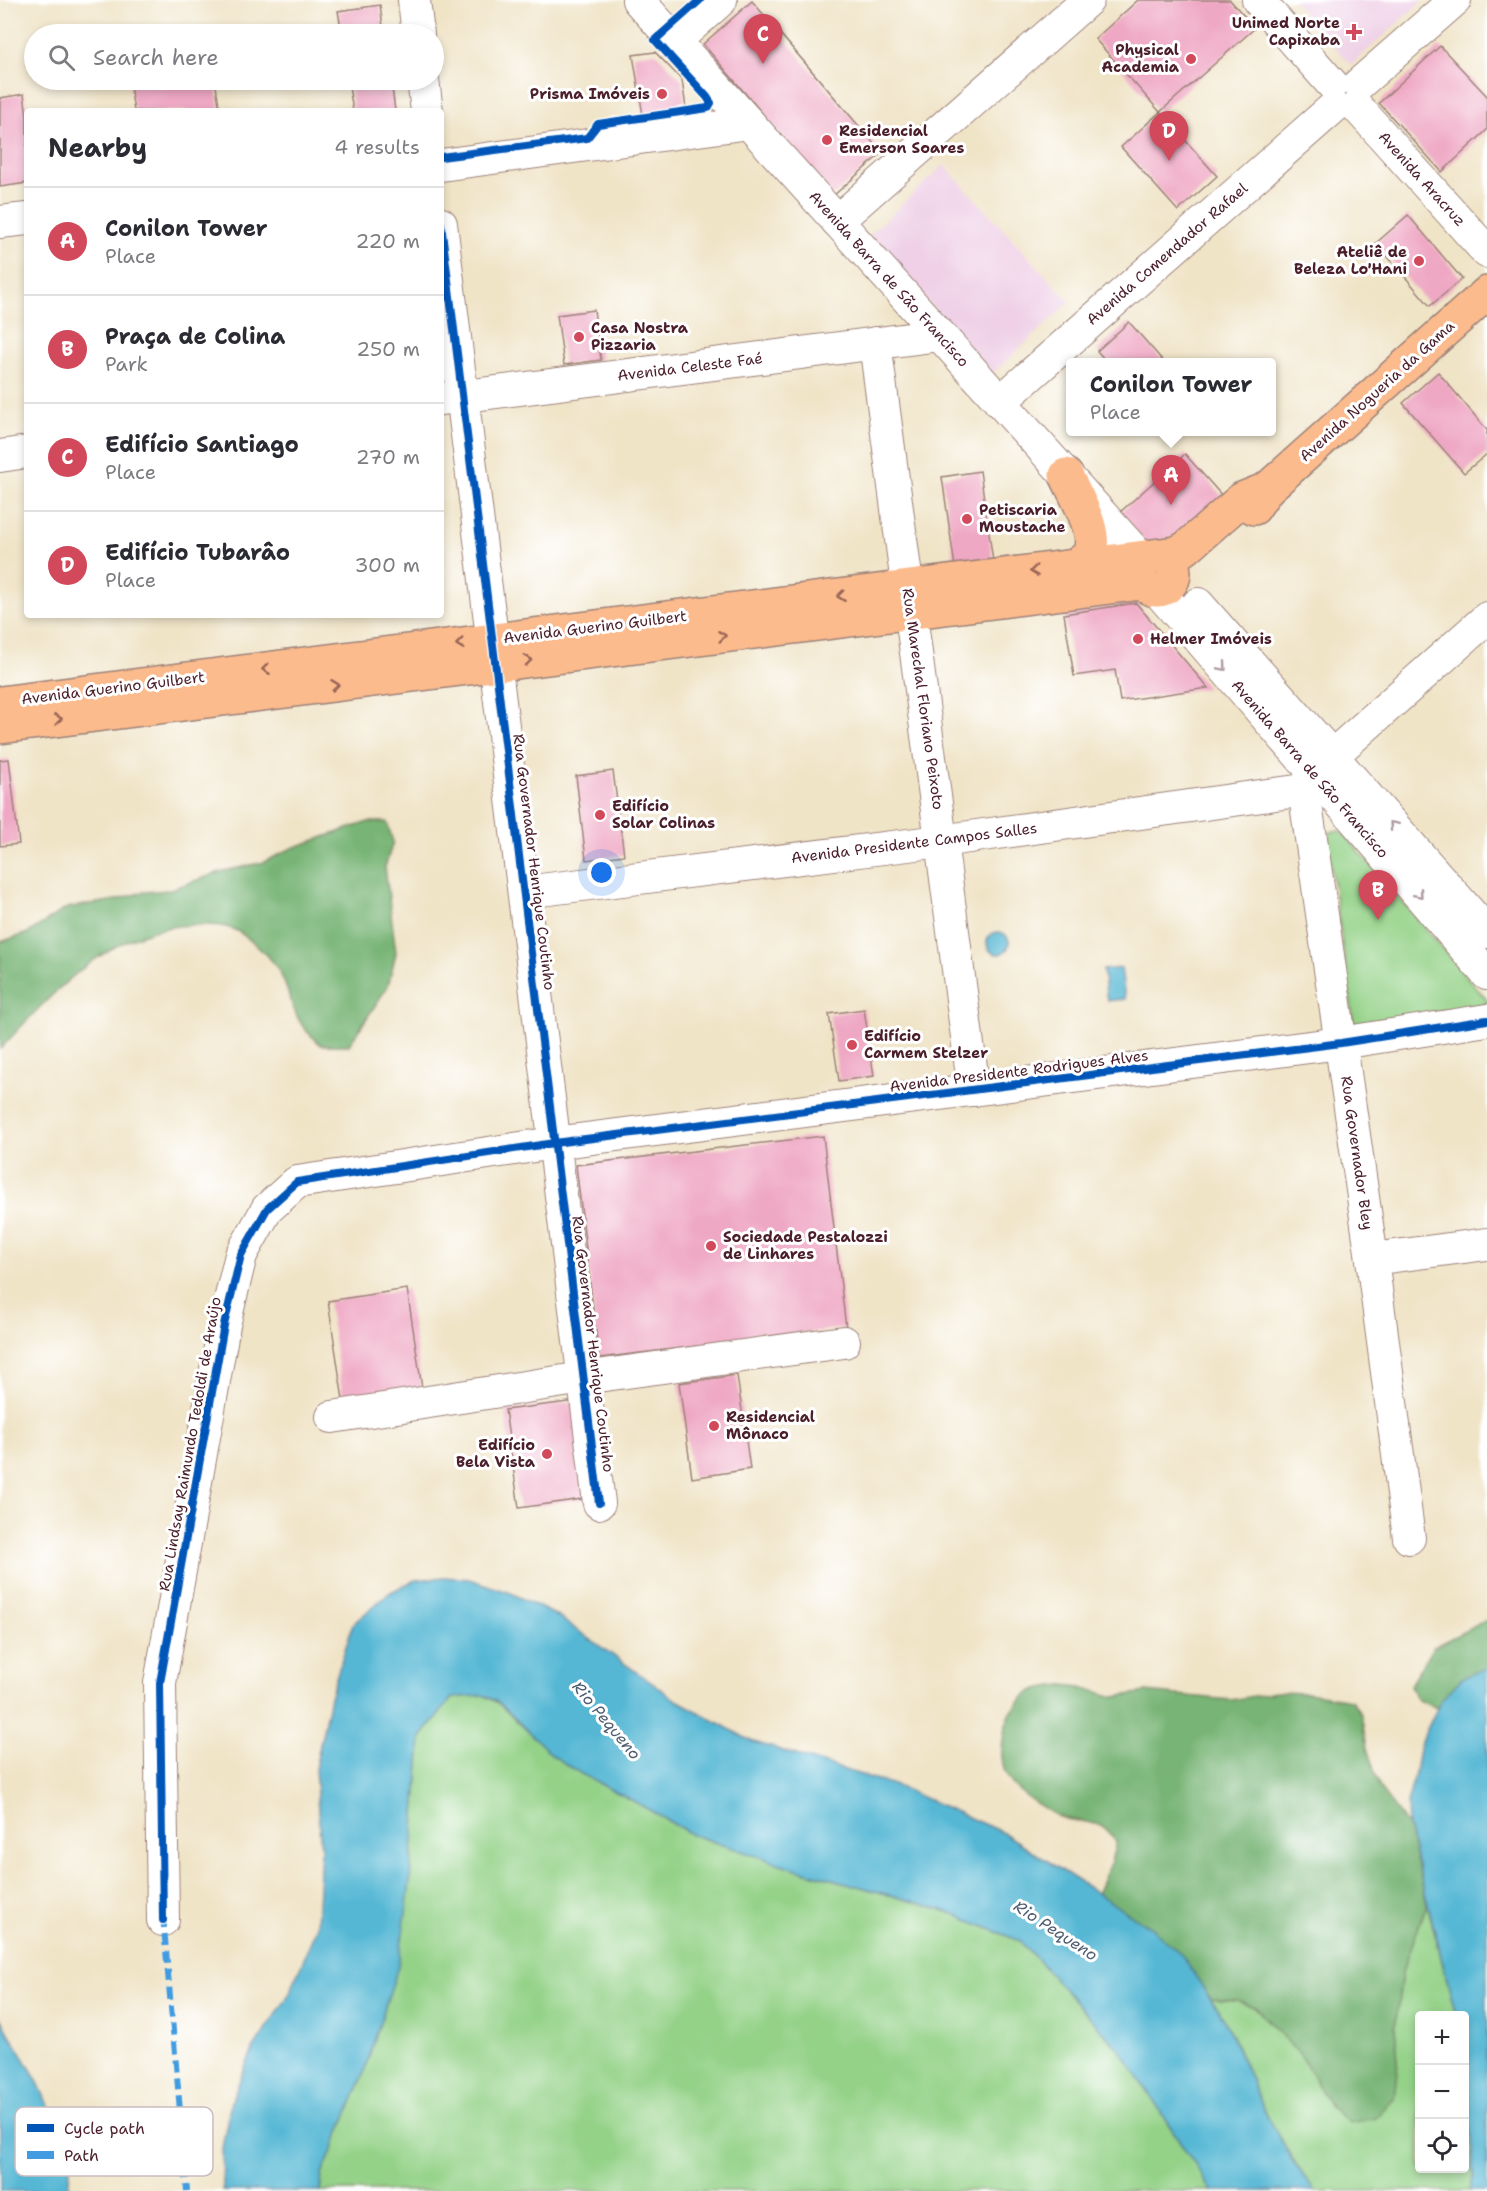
<!DOCTYPE html>
<meta charset="utf-8">
<style>
:root{--surface:#fff;--page:#f7f7f7;--text:#2b2b33;--muted:#7c7c81;--line:#e1e1e2;--accent:#d1495b}
body{margin:0;font-family:"Shantell Sans",sans-serif;background:var(--page);color:var(--text)}
.controls{position:absolute;right:18px;bottom:18px;display:grid;overflow:hidden;border-radius:6px;box-shadow:0 3px 9px #0003}
.controls button{width:54px;height:54px;display:grid;place-items:center;padding:0;border:0;border-bottom:2px solid var(--line);background:var(--surface);color:var(--text);font:30px sans-serif}
.you{position:absolute;left:602px;top:873px;width:21px;height:21px;margin:-15px;border:4px solid #fff;border-radius:50%;background:#1a73e8;box-shadow:0 0 0 9px #1a73e833}
.badge{display:grid;place-items:center;width:39px;height:39px;border-radius:50%;background:var(--accent);color:#fff;font-size:20px;font-weight:700}
.pin{position:absolute;translate:-50% -50px;filter:drop-shadow(0 2px 3px #0008)}
.pin::after{content:'';position:absolute;top:32px;width:21px;height:18px;background:inherit;clip-path:polygon(0 0,100% 0,50% 100%)}
.popup{position:absolute;left:1066px;top:358px;width:210px;height:78px;box-sizing:border-box;display:grid;place-content:center;border-radius:6px;background:var(--surface);filter:drop-shadow(0 2px 4px #0005);font-size:20px;white-space:nowrap;color:var(--muted)}
.popup b{font-size:22px;color:var(--text)}
.popup::after{content:'';position:absolute;left:50%;top:100%;margin-left:-12px;border:12px solid transparent;border-top-color:var(--surface)}
.list{margin:0;padding:0;list-style:none}
h2{display:flex;justify-content:space-between;align-items:center;height:78px;margin:0;padding:0 24px;font-size:26px}
h2 small{font-size:20px;font-weight:400;color:var(--muted)}
.list li{display:grid;grid-template-columns:39px 1fr auto;gap:18px;align-items:center;box-sizing:border-box;height:108px;padding:0 24px;border-top:2px solid var(--line)}
.list b{display:block;font-size:22px;white-space:nowrap}
.list p{margin:0;font-size:20px;white-space:nowrap;color:var(--muted)}
.list em{font-size:20px;font-style:normal;color:var(--muted)}
.icon{flex:none;width:33px;height:33px;fill:none;stroke:currentColor;stroke-width:2;stroke-linecap:round;stroke-linejoin:round}
.map{position:relative;flex:none;width:1487px;height:2191px;overflow:hidden}
.search{position:absolute;background:var(--surface);box-shadow:0 3px 9px #0003;left:24px;top:24px;width:420px;height:66px;display:flex;align-items:center;gap:15px;box-sizing:border-box;padding:0 21px;border-radius:33px;color:var(--muted);font-size:22px}
.panel{position:absolute;background:var(--surface);box-shadow:0 3px 9px #0003;left:24px;top:108px;width:420px;height:510px;border-radius:6px}
.map>svg:first-child{display:block}
.built{fill:#efd0e7}
.green{fill:#94d288;stroke:#6f785a;stroke-width:1.5}
.forest{fill:#77b474;stroke:#606a50;stroke-width:1.5}
.water{fill:#55b7d4;stroke:#506b80;stroke-width:1.5}
.building{fill:#efa8c4}
.lines{fill:none;stroke-linecap:round;stroke-linejoin:round}
.minor-casing{stroke:#9d8279;stroke-width:34}
.major-casing{stroke:#9d8279;stroke-width:36}
.minor{stroke:#fff;stroke-width:32}
.major{stroke:#fbbb8d;stroke-width:33}
.quiet{stroke:#409be1;stroke-width:6;stroke-dasharray:12 6;stroke-linecap:butt}
.cycleway-casing{stroke:#fff;stroke-width:11}
.cycleway{stroke:#0057b8;stroke-width:8}
.oneway{stroke:#9a6557}
.oneway2{stroke:#ae9aa0}
.poi-dot{fill:#d1495b;stroke:#fff;stroke-width:2}
.labels{text-anchor:middle;stroke-width:6;stroke-linejoin:round;paint-order:stroke}
.poi-label{font-size:15px;font-weight:bold;fill:#4a1f2b;stroke:#fff;text-anchor:start}
.street-label{font-size:15px;fill:#4a1f2b;stroke:#fff}
.water-label{font-size:16px;font-style:italic;fill:#4e5c6f;stroke:#fff}
.key{fill:#fff;stroke:#c9bcbf;stroke-width:1.5}
.key-label{font-size:16px;fill:#4a1f2b}
</style>
<div class="map">
<svg width="1487" height="2191" viewBox="0 0 1487 2191">
<rect width="100%" height="100%" fill="#fff"/>
<filter id="ink" filterUnits="userSpaceOnUse"><feTurbulence type="fractalNoise" baseFrequency=".0167" numOctaves="2"/><feDisplacementMap in="SourceGraphic" scale="12" xChannelSelector="R" yChannelSelector="G"/><feConvolveMatrix kernelMatrix="1 2 1 2 8 2 1 2 1" color-interpolation-filters="sRGB"/></filter>
<filter id="wash" filterUnits="userSpaceOnUse"><feTurbulence type="fractalNoise" baseFrequency=".008" numOctaves="4" result="noise"/><feDisplacementMap in="SourceGraphic" scale="24" xChannelSelector="R" yChannelSelector="G"/><feGaussianBlur stdDeviation="1.35" result="paint"/><feColorMatrix in="noise" values="0 0 0 0 0 0 0 0 0 0 0 0 0 0 0 0 0 1.4 0 .05"/><feComposite in="paint" operator="in"/></filter>
<g filter="url(#wash)">
<rect width="100%" height="100%" fill="#f0e4c7"/>
<g class="built">
<path d="M1293,0H1423L1351,65Z"/>
<path d="M944,165L1070,302L993,373L868,236Z"/>
</g>
<g class="green">
<path d="M1334,831H1340L1345,835L1487,1000V1005L1354,1024L1327,840L1329,833Z"/>
<path d="M470,1695H483L498,1703L514,1719L583,1775L630,1799L693,1835L793,1868L940,1909L1020,1941L1121,2051L1212,2191H320L322,2175L363,2076L409,1892L421,1737L452,1698Z"/>
<path d="M1427,1904L1456,2015L1420,2016V2168H1464L1465,2076L1474,2175L1470,2191H1315C1298,2167 1281,2143 1268,2117C1248,2078 1236,2035 1211,1999L1236,2001L1255,2007L1302,2057L1330,2106L1350,2123L1398,2063L1395,2028L1402,1972Z"/>
</g>
<g class="forest">
<path d="M368,822H387L393,842L385,867L396,953L388,986L349,1045H321C315,1039 309,1034 304,1028C289,1009 289,979 270,959C260,949 248,936 235,930C223,924 207,925 194,925C110,926 53,993 0,1049V942L28,933L67,908L116,900L143,892L169,890L220,872L264,862L292,848Z"/>
<path d="M1487,1620V1668L1462,1678L1437,1708L1416,1699L1410,1685L1433,1647Z"/>
<path d="M1063,1685L1081,1687L1114,1697L1146,1692L1231,1700L1276,1692L1308,1693L1351,1700L1361,1714L1367,1748L1380,1789L1408,1826L1427,1904L1402,1972L1395,2028L1398,2063L1394,2098L1375,2118L1350,2123L1330,2106L1302,2057L1255,2007L1236,2001L1211,1999L1197,1980L1153,1929L1097,1894L1111,1862L1116,1842C1099,1815 1086,1826 1060,1817C1055,1816 1049,1811 1044,1808C1020,1794 999,1780 1002,1749C1003,1736 1005,1721 1013,1710C1031,1686 1035,1689 1063,1685Z"/>
</g>
<g class="water">
<circle cx="998" cy="943" r="11"/>
<path d="M1121,968L1125,999L1107,1001L1103,970Z"/>
<path d="M444,1577L469,1579L511,1593L557,1616L675,1699L751,1741L897,1786L1004,1833L1153,1929L1181,1954L1224,2019L1267,2116L1292,2160L1315,2191H1212L1121,2051L1020,1941L940,1909L793,1868L693,1835L630,1799L583,1775L553,1756L498,1702L483,1695L452,1698L421,1737L409,1892L398,1967L363,2076L322,2175L320,2191H223L222,2148L231,2101L253,2049L289,1995L317,1926L321,1851L315,1769L330,1697L353,1624L389,1593L415,1580Z"/>
<path d="M1487,1668V2191H1470L1474,2175L1465,2076L1464,2016L1456,2015L1408,1826L1407,1803L1414,1778L1420,1744L1441,1700L1462,1678Z"/>
<path d="M0,2018L36,2078L71,2156L68,2191H0Z"/>
</g>
<g id="blocks">
<g class="building">
<path d="M1138,0H1230L1255,28L1160,112L1095,39Z"/>
<path d="M752,1L882,153L833,196L703,44Z"/>
<path d="M380,5L384,34H342L338,11Z"/>
<path d="M1440,46L1487,96V130L1442,172L1379,103Z"/>
<path d="M655,52L682,80L686,108L643,115L633,55Z"/>
<path d="M173,80H215L220,111H134L130,85Z"/>
<path d="M348,80H391L395,111H353Z"/>
<path d="M24,94L27,116V183L0,187V98Z"/>
<path d="M1160,112L1217,176L1178,211L1121,147Z"/>
<path d="M1408,215L1462,279L1430,306L1376,243Z"/>
<path d="M594,310L601,360L564,365L557,315Z"/>
<path d="M1129,322L1164,362H1107L1097,351Z"/>
<path d="M1438,372L1487,430V454L1464,473L1403,403Z"/>
<path d="M1185,454L1223,497L1174,540L1147,544L1119,513Z"/>
<path d="M980,471L993,561L955,567L942,477Z"/>
<path d="M1136,603L1208,688L1120,701L1115,670L1074,676L1064,614Z"/>
<path d="M9,759L19,844L0,846V760Z"/>
<path d="M613,771L624,855L586,860L576,776Z"/>
<path d="M864,1009L874,1076L839,1081L829,1014Z"/>
<path d="M823,1136L846,1328L599,1358L576,1165Z"/>
<path d="M407,1289L422,1388L343,1400L328,1301Z"/>
<path d="M737,1375L750,1469L692,1478L679,1383Z"/>
<path d="M576,1401L589,1498L519,1508L505,1410Z"/>
</g>
</g>
</g>
<g filter="url(#ink)">
<use href="#blocks" fill-opacity="0" stroke="#9d8279" stroke-width="1.5"/>
<g class="lines">
<defs>
<g id="minor">
<path d="M414,0L418,34"/>
<path d="M638,0L1140,557"/>
<path d="M1258,0L1332,84"/>
<path d="M675,41L721,0"/>
<path d="M423,80L427,111"/>
<path d="M1359,84L1455,0"/>
<path d="M1357,107L1487,252"/>
<path d="M441,165L749,123"/>
<path d="M837,221L1088,0"/>
<path d="M0,222L27,219"/>
<path d="M441,224L599,1503"/>
<path d="M875,343L974,1090"/>
<path d="M442,399L940,335"/>
<path d="M1000,402L1334,107"/>
<path d="M0,456L27,452"/>
<path d="M1158,591L1487,974"/>
<path d="M1198,604L1487,932"/>
<path d="M524,892L941,841L1304,790"/>
<path d="M1372,1259L1487,1244"/>
<path d="M332,1417L583,1378L844,1342"/>
<path d="M1409,1538L1372,1259L1304,790L1314,772L1487,618"/>
<path d="M163,1920L160,1683L224,1325L241,1255L267,1209L297,1182L554,1143L1341,1043L1487,1020"/>
</g>
<g id="major">
<path d="M1066,475C1075,495 1102,537 1087,557C1084,560 1078,563 1075,566"/>
<path d="M1254,508L1267,489L1487,293"/>
<circle cx="1157" cy="573" r="17"/>
<path d="M0,703L1176,553L1186,548L1242,499L1267,489"/>
<path d="M0,727L1142,583"/>
</g>
</defs>
<use href="#minor" class="minor-casing"/>
<use href="#major" class="major-casing"/>
<use href="#minor" class="minor"/>
<use href="#major" class="major"/>
<path class="quiet" d="M163,1916L187,2191"/>
<defs>
<g id="cycleway">
<path d="M441,157L587,138L598,124L708,108L711,103L707,97L655,40L700,0"/>
<path d="M441,224L599,1503"/>
<path d="M163,1920L160,1683L224,1325L241,1255L267,1209L297,1182L554,1143L1341,1043L1487,1020"/>
</g>
</defs>
<use href="#cycleway" class="cycleway-casing"/>
<use href="#cycleway" class="cycleway"/>
</g>
<defs><path id="oneway-chevron" d="M-2-3.5L2.5 0L-2 3.5" fill="none" stroke-width="1.6" stroke-linecap="round" stroke-linejoin="round" transform="scale(1.5)"/></defs>
<g class="oneway">
<use href="#oneway-chevron" transform="translate(1034 571) rotate(173)"/>
<use href="#oneway-chevron" transform="translate(841 596) rotate(173)"/>
<use href="#oneway-chevron" transform="translate(722 636) rotate(-7)"/>
<use href="#oneway-chevron" transform="translate(460 644) rotate(173)"/>
<use href="#oneway-chevron" transform="translate(528 660) rotate(-7)"/>
<use href="#oneway-chevron" transform="translate(266 669) rotate(173)"/>
<use href="#oneway-chevron" transform="translate(335 685) rotate(-7)"/>
<use href="#oneway-chevron" transform="translate(58 719) rotate(-7)"/>
</g>
<g class="oneway2">
<use href="#oneway-chevron" transform="translate(1223 667) rotate(49)"/>
<use href="#oneway-chevron" transform="translate(1393 825) rotate(-131)"/>
<use href="#oneway-chevron" transform="translate(1419 894) rotate(49)"/>
</g>
</g>
<g class="poi-dot">
<path d="M1351 23h6v6h6v6h-6v6h-6v-6h-6v-6h6z"/>
<circle cx="1191" cy="59" r="6"/>
<circle cx="662" cy="94" r="6"/>
<circle cx="827" cy="140" r="6"/>
<circle cx="1419" cy="261" r="6"/>
<circle cx="579" cy="337" r="6"/>
<circle cx="967" cy="519" r="6"/>
<circle cx="1138" cy="639" r="6"/>
<circle cx="600" cy="815" r="6"/>
<circle cx="852" cy="1045" r="6"/>
<circle cx="711" cy="1246" r="6"/>
<circle cx="714" cy="1426" r="6"/>
<circle cx="547" cy="1454" r="6"/>
</g>
<g class="labels">
<g class="poi-label">
<text x="1340" y="28" text-anchor="end">Unimed Norte<tspan x="1340" dy="17">Capixaba</tspan></text>
<text x="1179" y="55" text-anchor="end">Physical<tspan x="1179" dy="17">Academia</tspan></text>
<text x="650" y="99" text-anchor="end">Prisma Imóveis</text>
<text x="839" y="136">Residencial<tspan x="839" dy="17">Emerson Soares</tspan></text>
<text x="1407" y="257" text-anchor="end">Ateliê de<tspan x="1407" dy="17">Beleza Lo'Hani</tspan></text>
<text x="591" y="333">Casa Nostra<tspan x="591" dy="17">Pizzaria</tspan></text>
<text x="979" y="515">Petiscaria<tspan x="979" dy="17">Moustache</tspan></text>
<text x="1150" y="644">Helmer Imóveis</text>
<text x="612" y="811">Edifício<tspan x="612" dy="17">Solar Colinas</tspan></text>
<text x="864" y="1041">Edifício<tspan x="864" dy="17">Carmem Stelzer</tspan></text>
<text x="723" y="1242">Sociedade Pestalozzi<tspan x="723" dy="17">de Linhares</tspan></text>
<text x="726" y="1422">Residencial<tspan x="726" dy="17">Mônaco</tspan></text>
<text x="535" y="1450" text-anchor="end">Edifício<tspan x="535" dy="17">Bela Vista</tspan></text>
</g>
<g class="street-label">
<text transform="translate(1422 179) rotate(48)" y="5">Avenida Aracruz</text>
<text transform="translate(1167 254) rotate(-41)" y="5">Avenida Comendador Rafael</text>
<text transform="translate(889 279) rotate(48)" y="5">Avenida Barra de São Francisco</text>
<text transform="translate(690 367) rotate(-7)" y="5">Avenida Celeste Faé</text>
<text transform="translate(1377 391) rotate(-42)" y="5">Avenida Nogueria da Gama</text>
<text transform="translate(595 627) rotate(-7)" y="5">Avenida Guerino Guilbert</text>
<text transform="translate(113 688) rotate(-7)" y="5">Avenida Guerino Guilbert</text>
<text transform="translate(923 699) rotate(82)" y="5">Rua Marechal Floriano Peixoto</text>
<text transform="translate(1310 769) rotate(49)" y="5">Avenida Barra de São Francisco</text>
<text transform="translate(914 843) rotate(-7)" y="5">Avenida Presidente Campos Salles</text>
<text transform="translate(534 862) rotate(83)" y="5">Rua Governador Henrique Coutinho</text>
<text transform="translate(1019 1071) rotate(-7)" y="5">Avenida Presidente Rodrigues Alves</text>
<text transform="translate(1357 1153) rotate(82)" y="5">Rua Governador Bley</text>
<text transform="translate(593 1344) rotate(83)" y="5">Rua Governador Henrique Coutinho</text>
<text transform="translate(190 1444) rotate(-80)" y="5">Rua Lindsay Raimundo Tedoldi de Araújo</text>
</g>
<g class="water-label">
<text transform="translate(607 1720) rotate(50)" y="6">Rio Pequeno</text>
<text transform="translate(1056 1930) rotate(33)" y="6">Rio Pequeno</text>
</g>
</g>
<rect x="15" y="2107" width="198" height="69" rx="9" class="key"/>
<rect x="27" y="2124" width="27" height="8" fill="#0057b8"/>
<rect x="27" y="2151" width="27" height="8" fill="#409be1"/>
<g class="key-label">
<text x="64" y="2134">Cycle path</text>
<text x="64" y="2161">Path</text>
</g>
</svg>
<div class="controls">
<button>+</button>
<button>−</button>
<button><svg class="icon" aria-label="locate" viewBox="0 0 24 24"><circle cx="12" cy="12" r="6"/><path d="M12 2v4M12 18v4M2 12h4M18 12h4"/></svg></button>
</div>
<div class="you"></div>
<div class="pin badge" style="left:1171px;top:505px">A</div>
<div class="popup"><b>Conilon Tower</b>Place</div>
<div class="pin badge" style="left:1378px;top:920px">B</div>
<div class="pin badge" style="left:763px;top:64px">C</div>
<div class="pin badge" style="left:1169px;top:161px">D</div>
<div class="search"><svg class="icon" aria-label="search" viewBox="0 0 24 24"><circle cx="10" cy="10" r="6"/><path d="M15 15l6 6"/></svg>Search here</div>
<section class="panel">
<h2>Nearby<small>4 results</small></h2>
<ul class="list">
<li><span class="badge">A</span><div><b>Conilon Tower</b><p>Place</p></div><em>220 m</em></li>
<li><span class="badge">B</span><div><b>Praça de Colina</b><p>Park</p></div><em>250 m</em></li>
<li><span class="badge">C</span><div><b>Edifício Santiago</b><p>Place</p></div><em>270 m</em></li>
<li><span class="badge">D</span><div><b>Edifício Tubarâo</b><p>Place</p></div><em>300 m</em></li>
</ul>
</section>
</div>
